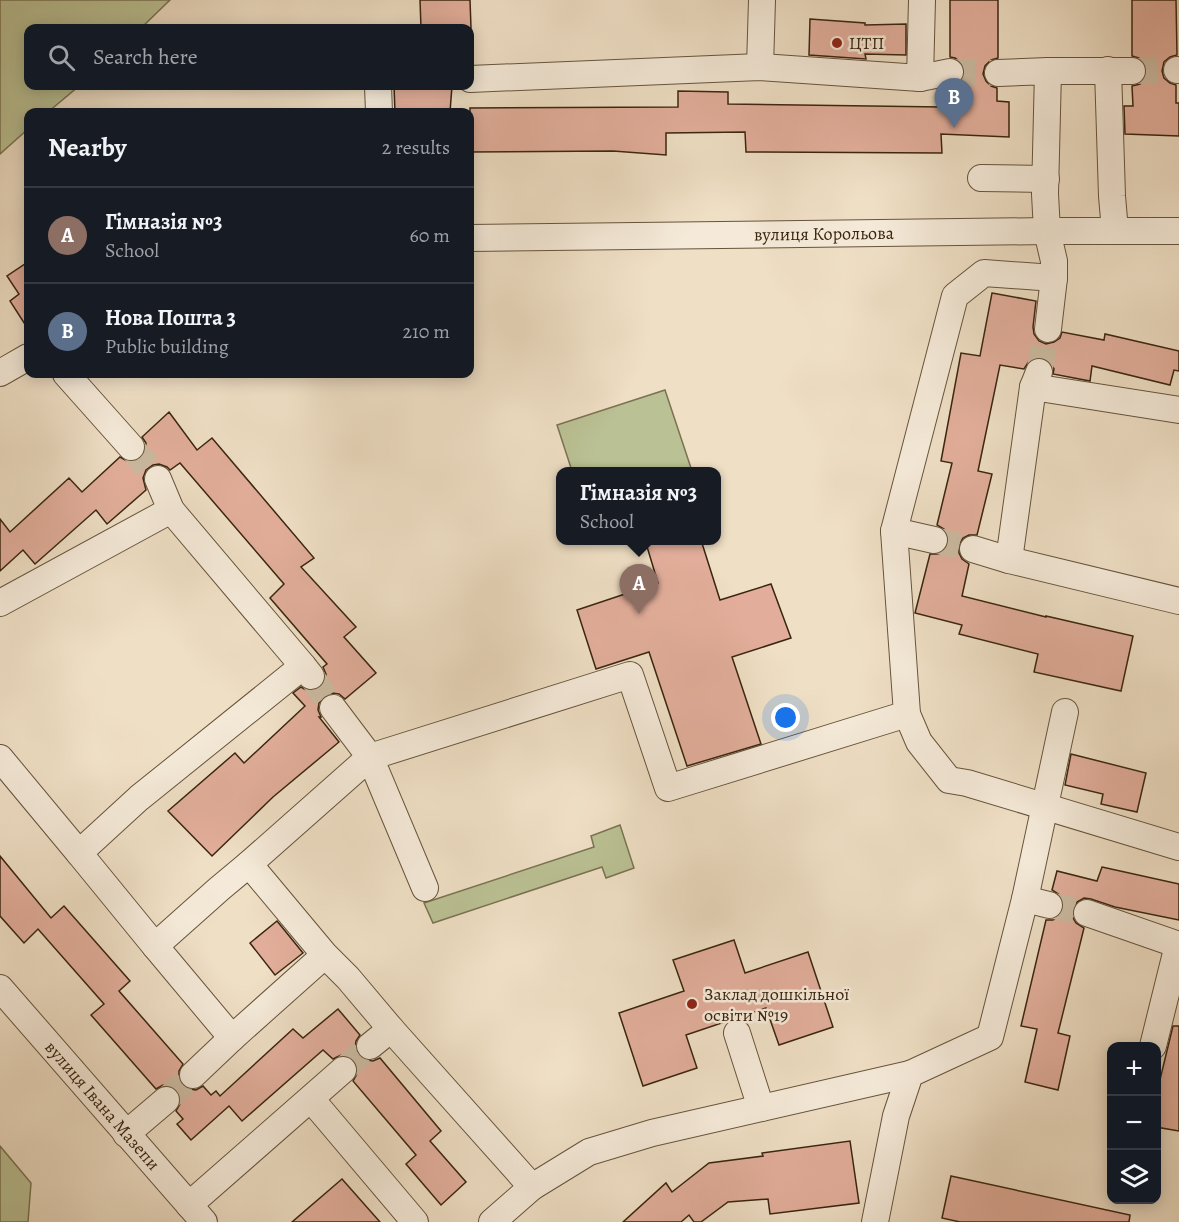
<!DOCTYPE html>
<meta charset="utf-8">
<style>
:root{--surface:#171b24;--page:#20242c;--text:#f1f3f6;--muted:#9ea1a6;--line:#363941;--accent:#c59692}
body{margin:0;font-family:Alegreya,serif;background:var(--page);color:var(--text)}
.controls{position:absolute;right:18px;bottom:18px;display:grid;overflow:hidden;border-radius:12px;box-shadow:0 3px 15px #0003}
.controls button{width:54px;height:54px;display:grid;place-items:center;padding:0;border:0;border-bottom:2px solid var(--line);background:var(--surface);color:var(--text);font:30px sans-serif}
.you{position:absolute;left:786px;top:718px;width:21px;height:21px;margin:-15px;border:4px solid #fff;border-radius:50%;background:#1a73e8;box-shadow:0 0 0 9px #1a73e833}
.badge{display:grid;place-items:center;width:39px;height:39px;border-radius:50%;background:var(--accent);color:#fff;font-size:20px;font-weight:700}
.pin{position:absolute;translate:-50% -50px;filter:drop-shadow(0 2px 3px #0008)}
.pin::after{content:'';position:absolute;top:32px;width:21px;height:18px;background:inherit;clip-path:polygon(0 0,100% 0,50% 100%)}
.popup{position:absolute;left:556px;top:467px;width:165px;height:78px;box-sizing:border-box;display:grid;place-content:center;border-radius:12px;background:var(--surface);filter:drop-shadow(0 2px 4px #0005);font-size:20px;white-space:nowrap;color:var(--muted)}
.popup b{font-size:22px;color:var(--text)}
.popup::after{content:'';position:absolute;left:50%;top:100%;margin-left:-12px;border:12px solid transparent;border-top-color:var(--surface)}
.list{margin:0;padding:0;list-style:none}
h2{display:flex;justify-content:space-between;align-items:center;height:78px;margin:0;padding:0 24px;font-size:26px}
h2 small{font-size:20px;font-weight:400;color:var(--muted)}
.list li{display:grid;grid-template-columns:39px 1fr auto;gap:18px;align-items:center;box-sizing:border-box;height:96px;padding:0 24px;border-top:2px solid var(--line)}
.list b{display:block;font-size:22px;white-space:nowrap}
.list p{margin:0;font-size:20px;white-space:nowrap;color:var(--muted)}
.list em{font-size:20px;font-style:normal;color:var(--muted)}
.icon{flex:none;width:33px;height:33px;fill:none;stroke:currentColor;stroke-width:2;stroke-linecap:round;stroke-linejoin:round}
.map{position:relative;flex:none;width:1179px;height:1222px;overflow:hidden}
.search{position:absolute;background:var(--surface);box-shadow:0 3px 15px #0003;left:24px;top:24px;width:450px;height:66px;display:flex;align-items:center;gap:15px;box-sizing:border-box;padding:0 21px;border-radius:12px;color:var(--muted);font-size:22px}
.panel{position:absolute;background:var(--surface);box-shadow:0 3px 15px #0003;left:24px;top:108px;width:450px;height:270px;border-radius:12px}
.map>svg:first-child{display:block}
.green{fill:#bac194;stroke:#7a7352;stroke-width:1.5}
.building{fill:#e2ae9b;stroke:#39250f;stroke-width:1.5}
.lines{fill:none;stroke-linecap:round;stroke-linejoin:round}
.minor-tunnel{stroke:#cbbaa1;stroke-width:26;stroke-dasharray:26 13;stroke-linecap:butt}
.minor-casing{stroke:#66543c;stroke-width:28}
.minor{stroke:#f5ead9;stroke-width:26}
.poi-dot{fill:#8f2418;stroke:#f5ead9;stroke-width:2}
.labels{text-anchor:middle;stroke-width:5;stroke-linejoin:round;paint-order:stroke}
.poi-label{font-size:18px;fill:#39250f;stroke:#f5ead9;text-anchor:start}
.street-label{font-size:18px;fill:#39250f;stroke:#f5ead9}
</style>
<div class="map">
<svg width="1179" height="1222" viewBox="0 0 1179 1222">
<rect width="100%" height="100%" fill="#efdfc5"/>
<filter id="stains"><feTurbulence type="fractalNoise" baseFrequency=".00333" numOctaves="4"/><feColorMatrix values="0 0 0 0 .2 0 0 0 0 .09 0 0 0 0 .02 0 0 0 .5 -.17"/></filter>
<radialGradient id="worn" r=".72"><stop offset=".6" stop-color="#630" stop-opacity="0"/><stop offset="1" stop-color="#630" stop-opacity=".3"/></radialGradient>
<g class="green">
<path d="M0,0H170L141,28H28V86H79L48,112H28V129L0,154Z"/>
<path d="M665,390L692,471H572L557,425Z"/>
<path d="M620,825L634,868L606,878L602,867L433,923L424,903L594,847L591,836Z"/>
<path d="M0,1146L31,1183L28,1222H0Z"/>
</g>
<g class="building">
<path d="M420,0H470L471,28H421Z"/>
<path d="M950,0H998V58L991,60L985,66L983,74L986,81L991,86L997,88V101L1009,102V137L941,134L942,153L746,152L745,132L666,133V155L613,151L470,152V108L678,107V91L728,92V104L942,107L943,89L953,87L959,84L964,76L965,70L962,63L955,58L950,57Z"/>
<path d="M1132,0H1176L1177,55L1170,57L1164,62L1162,71L1164,78L1170,83L1176,85V103H1179V136L1125,134L1124,106H1133L1132,86L1140,84L1145,78L1147,72L1145,63L1139,58L1132,56Z"/>
<path d="M810,19L865,23V25L906,24V55L865,54L866,59L809,55Z"/>
<path d="M394,86H452L450,112H395Z"/>
<path d="M28,262V329L10,301L19,294L7,276Z"/>
<path d="M992,293L1036,301L1033,327L1034,334L1039,341L1046,344L1054,342L1060,338L1062,332L1104,340L1105,334L1179,351V371L1174,370L1170,385L1092,366L1090,381L1053,374L1054,369L1050,362L1044,358L1037,357L1029,361L1024,369L1000,365L978,471L992,474L977,535H969L963,538L959,545V553L962,559L969,564L962,596L1046,617V616L1133,636L1121,691L1034,672L1038,654L959,634L962,625L915,613L930,554H939L945,551L948,544V535L944,529L937,525L952,463L941,461L961,353L980,356Z"/>
<path d="M169,412L197,450L212,438L314,558L301,567L356,627L344,637L376,673L345,699L339,694L332,693L324,696L319,703L318,710L321,717H319L339,742L273,797L212,856L168,811L235,753L244,763L305,706L293,693L301,687L306,690L314,691L321,687L325,681L326,674L323,667L327,664L270,598L284,584L180,463L170,470L167,467L159,464L153,465L146,470L143,478L146,490L107,524L96,510L35,564L23,550L0,571V519L10,532L69,478L82,492L120,457L127,461L133,462L140,459L145,451L146,443L142,437Z"/>
<path d="M645,540H701L720,600L771,584L791,638L732,657L761,744L687,766L649,652L596,669L577,610L658,583Z"/>
<path d="M1071,754L1146,773L1137,812L1101,804L1103,794L1065,785Z"/>
<path d="M0,856L51,918L64,906L130,981L119,991L183,1064L179,1071V1079L183,1086L189,1089L196,1090L203,1086L211,1095L216,1091L220,1096L293,1029L303,1038L338,1009L360,1035L356,1041L355,1048L358,1055L365,1060L373,1061L380,1058L441,1131L430,1141L466,1182L441,1205L406,1164L416,1155L353,1081L357,1074L358,1067L355,1061L348,1056L341,1055L333,1059L323,1050L242,1121L229,1106L191,1140L177,1124L183,1119L176,1111L180,1104L181,1097L178,1091L170,1086L163,1085L156,1089L91,1015L104,1004L38,929L24,943L0,916Z"/>
<path d="M1102,867L1179,884V920L1115,907L1091,899L1084,898L1077,902L1073,909L1072,916L1076,923L1084,928L1058,1033L1070,1036L1058,1090L1025,1082L1037,1029L1021,1026L1046,920H1053L1059,916L1064,908V901L1060,895L1052,890L1057,871L1097,881Z"/>
<path d="M277,921L303,953L275,975L250,943Z"/>
<path d="M734,940L745,973L808,952L833,1027L779,1045L766,1008L686,1035L697,1068L643,1086L619,1013L684,991L673,960Z"/>
<path d="M1173,1026H1179V1131L1156,1127V1096Z"/>
<path d="M850,1141L859,1203L770,1214L768,1199L728,1202L701,1222H694L689,1215L681,1222H623L666,1183L672,1192L709,1163L763,1156L762,1153Z"/>
<path d="M951,1176L1130,1215L1129,1222H960L942,1218Z"/>
<path d="M342,1179L380,1222H292Z"/>
</g>
<g class="lines">
<g class="minor-tunnel">
<path d="M1132,71L1177,70"/>
<path d="M950,72L998,73"/>
<path d="M1039,372L1048,329"/>
<path d="M131,447L158,479"/>
<path d="M934,540L973,549"/>
<path d="M311,676L333,708"/>
<path d="M1049,905L1087,913"/>
<path d="M343,1070L370,1046"/>
<path d="M166,1100L193,1075"/>
</g>
<defs>
<g id="minor">
<path d="M760,67L762,0"/>
<path d="M1108,70L1112,196L1115,231"/>
<path d="M1177,70H1179"/>
<path d="M1048,71H1132"/>
<path d="M998,73L1048,71L1045,194L1047,231L1054,261V278L984,273L955,296L894,531L907,714L919,742L949,780L967,783L1179,847"/>
<path d="M920,78L922,0"/>
<path d="M470,79L760,67L920,78L950,72"/>
<path d="M378,86L379,112"/>
<path d="M981,178L1046,179"/>
<path id="s1" d="M470,238L1047,231H1179"/>
<path d="M1048,329L1054,278"/>
<path d="M0,373L28,357"/>
<path d="M66,374L131,447"/>
<path d="M1033,387L1179,410"/>
<path d="M158,479L171,510L303,666"/>
<path d="M894,531L934,540"/>
<path d="M973,549L1009,560L1179,601"/>
<path d="M1009,560L1033,387L1039,372"/>
<path d="M0,603L171,510"/>
<path d="M0,758L79,853"/>
<path d="M249,864L370,757L333,708"/>
<path d="M425,888L370,757L630,675L668,788L907,714"/>
<path d="M1025,899L1049,905"/>
<path d="M1087,913L1179,945"/>
<path d="M155,946L79,853L139,798L303,666L311,676"/>
<path d="M325,955L232,1038L155,946L219,889L249,864L325,955L348,978L391,1029L532,1187L492,1222"/>
<path id="s2" d="M0,988L204,1222"/>
<path d="M737,1033L761,1108"/>
<path d="M370,1046L391,1029"/>
<path d="M1153,1046L1178,945"/>
<path d="M193,1075L232,1038"/>
<path d="M311,1099L415,1222"/>
<path d="M126,1134L166,1100"/>
<path d="M532,1187L589,1152L652,1133L910,1074"/>
<path d="M189,1205L343,1070"/>
<path d="M875,1222L896,1116L910,1074L990,1037L1025,899L1065,712"/>
</g>
</defs>
<use href="#minor" class="minor-casing"/>
<use href="#minor" class="minor"/>
</g>
<g class="poi-dot">
<circle cx="837" cy="43" r="6"/>
<circle cx="692" cy="1004" r="6"/>
</g>
<g class="labels">
<g class="poi-label">
<text x="849" y="49">ЦТП</text>
<text x="704" y="1000">Заклад дошкільної<tspan x="704" dy="21">освіти №19</tspan></text>
</g>
<g class="street-label">
<text dy="6" stroke="none"><textPath href="#s1" startOffset="354">вулиця Корольова</textPath></text>
<text dy="6" stroke="none"><textPath href="#s2" startOffset="156">вулиця Івана Мазепи</textPath></text>
</g>
</g>
<rect width="100%" height="100%" filter="url(#stains)"/>
<rect width="100%" height="100%" fill="url(#worn)"/>
</svg>
<div class="controls">
<button>+</button>
<button>−</button>
<button><svg class="icon" aria-label="layers" viewBox="0 0 24 24"><path d="M12 4l9 5-9 5-9-5zM3 14l9 5 9-5"/></svg></button>
</div>
<div class="you"></div>
<div class="pin badge" style="left:639px;top:614px;background:#8d6e63">A</div>
<div class="popup"><b>Гімназія №3</b>School</div>
<div class="pin badge" style="left:954px;top:128px;background:#5c6f8a">B</div>
<div class="search"><svg class="icon" aria-label="search" viewBox="0 0 24 24"><circle cx="10" cy="10" r="6"/><path d="M15 15l6 6"/></svg>Search here</div>
<section class="panel">
<h2>Nearby<small>2 results</small></h2>
<ul class="list">
<li><span class="badge" style="background:#8d6e63">A</span><div><b>Гімназія №3</b><p>School</p></div><em>60 m</em></li>
<li><span class="badge" style="background:#5c6f8a">B</span><div><b>Нова Пошта 3</b><p>Public building</p></div><em>210 m</em></li>
</ul>
</section>
</div>
